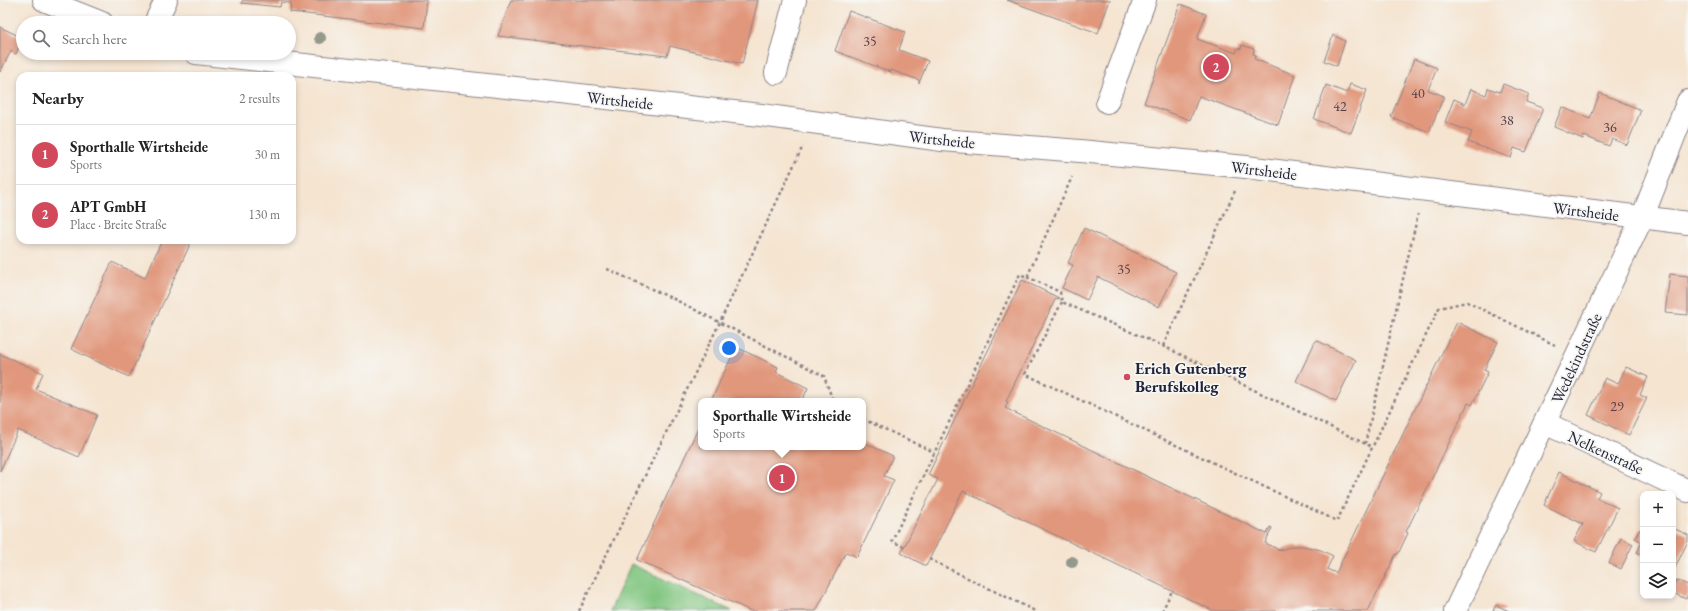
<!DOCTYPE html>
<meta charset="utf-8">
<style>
:root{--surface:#fff;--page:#f2f2f2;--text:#222;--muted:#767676;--line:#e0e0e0;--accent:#d1495b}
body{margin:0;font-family:"EB Garamond",serif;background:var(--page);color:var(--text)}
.controls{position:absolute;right:12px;bottom:12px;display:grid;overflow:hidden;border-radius:8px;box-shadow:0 2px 6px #0003}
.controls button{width:36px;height:36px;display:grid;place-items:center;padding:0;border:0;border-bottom:1px solid var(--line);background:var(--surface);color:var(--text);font:20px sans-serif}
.you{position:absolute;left:729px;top:348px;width:14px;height:14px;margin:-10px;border:3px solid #fff;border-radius:50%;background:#1a73e8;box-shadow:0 0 0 6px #1a73e833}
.badge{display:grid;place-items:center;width:26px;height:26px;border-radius:50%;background:var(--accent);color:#fff;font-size:13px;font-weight:700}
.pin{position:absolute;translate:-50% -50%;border:2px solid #fff;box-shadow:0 1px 4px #0006}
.popup{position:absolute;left:698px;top:398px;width:168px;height:52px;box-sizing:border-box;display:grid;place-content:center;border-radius:8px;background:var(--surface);filter:drop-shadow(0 1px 3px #0005);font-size:13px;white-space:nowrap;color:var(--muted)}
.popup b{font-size:15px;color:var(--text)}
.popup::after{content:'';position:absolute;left:50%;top:100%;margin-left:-8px;border:8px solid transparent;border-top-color:var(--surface)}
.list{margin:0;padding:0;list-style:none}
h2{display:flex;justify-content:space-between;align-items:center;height:52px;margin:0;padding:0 16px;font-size:17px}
h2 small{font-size:13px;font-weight:400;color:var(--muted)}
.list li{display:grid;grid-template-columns:26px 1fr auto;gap:12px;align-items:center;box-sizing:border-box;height:60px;padding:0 16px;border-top:1px solid var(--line)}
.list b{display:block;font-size:15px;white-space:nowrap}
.list p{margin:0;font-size:13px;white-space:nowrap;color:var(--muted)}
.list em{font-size:13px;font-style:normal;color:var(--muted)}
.icon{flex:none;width:22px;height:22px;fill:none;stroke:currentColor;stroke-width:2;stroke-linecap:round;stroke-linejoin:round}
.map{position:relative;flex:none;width:1688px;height:611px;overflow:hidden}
.search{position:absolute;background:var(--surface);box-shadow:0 2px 6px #0003;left:16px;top:16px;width:280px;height:44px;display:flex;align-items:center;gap:10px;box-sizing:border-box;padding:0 14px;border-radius:22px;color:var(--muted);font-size:15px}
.panel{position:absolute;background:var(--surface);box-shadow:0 2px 6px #0003;left:16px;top:72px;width:280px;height:172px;border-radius:12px}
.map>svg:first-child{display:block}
.green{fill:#82c681;stroke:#52745e}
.building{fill:#e1977c}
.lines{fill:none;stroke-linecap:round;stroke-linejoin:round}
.street-casing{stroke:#8c8386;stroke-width:24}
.path{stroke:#8c8386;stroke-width:2.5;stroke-dasharray:3 3;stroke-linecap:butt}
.street{stroke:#fff;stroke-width:22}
.tree{fill:#94998c}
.poi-dot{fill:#d1495b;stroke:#f6f6f2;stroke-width:1.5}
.labels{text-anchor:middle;stroke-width:3.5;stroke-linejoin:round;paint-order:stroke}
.number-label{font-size:14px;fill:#523f4b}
.street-label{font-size:16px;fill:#22223b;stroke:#f6f6f2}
.poi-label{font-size:16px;font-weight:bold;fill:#22223b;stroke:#f6f6f2;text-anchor:start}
</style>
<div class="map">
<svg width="1688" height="611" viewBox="0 0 1688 611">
<rect width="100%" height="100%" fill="#f6f6f2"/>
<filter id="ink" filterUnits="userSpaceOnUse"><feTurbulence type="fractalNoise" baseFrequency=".025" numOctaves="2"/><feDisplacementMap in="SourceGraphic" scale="8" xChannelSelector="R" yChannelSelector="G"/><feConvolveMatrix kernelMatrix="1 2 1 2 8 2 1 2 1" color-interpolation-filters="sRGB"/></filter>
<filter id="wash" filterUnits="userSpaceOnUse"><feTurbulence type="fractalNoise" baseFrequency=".012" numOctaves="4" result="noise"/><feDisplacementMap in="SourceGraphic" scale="16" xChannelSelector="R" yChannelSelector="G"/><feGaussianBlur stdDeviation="0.9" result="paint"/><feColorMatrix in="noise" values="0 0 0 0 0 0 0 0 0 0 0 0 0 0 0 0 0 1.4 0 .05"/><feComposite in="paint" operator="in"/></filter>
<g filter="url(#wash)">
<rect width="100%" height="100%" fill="#f5e4d0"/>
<path class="green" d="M631,564L732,611H610Z"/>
<g id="blocks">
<g class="building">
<path d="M243,0H427L424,28L290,12L291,3L281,2L280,7L241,3Z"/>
<path d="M511,0H758L742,64L670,46L667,56L498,36Z"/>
<path d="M1007,0H1110L1098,33Z"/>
<path d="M1180,4L1206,14L1197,39L1236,53L1238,48L1241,49L1242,45L1254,49L1253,54L1256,55L1254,59L1295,75L1278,125L1199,96L1190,120L1144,103Z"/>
<path d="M849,11L905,32L899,50L928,61L919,83V80L891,70V72L835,51Z"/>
<path d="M0,27L23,38L16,54L11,51L0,72Z"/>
<path d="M1333,35L1345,41L1337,66L1324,61Z"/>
<path d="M1414,59L1437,68L1428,90L1444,96L1429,132L1391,117Z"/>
<path d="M1350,84L1367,90L1351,133L1314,119L1326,85L1347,93Z"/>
<path d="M1503,84L1529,94L1526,102L1543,108L1526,152L1514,148L1511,158L1468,142L1472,132L1445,122L1454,99L1465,104L1471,89L1486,95L1488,88L1500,92Z"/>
<path d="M1600,93L1641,110L1627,145L1612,139L1609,146L1584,136L1583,139L1554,127L1562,107L1590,119Z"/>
<path d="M1084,228L1176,272L1159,307L1098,277L1087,300L1062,288L1073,265L1068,263Z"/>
<path d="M162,240H192L129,377L71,349L112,262L145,278Z"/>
<path d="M1670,274L1688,276V315L1665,313Z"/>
<path d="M1022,280L1059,298L1058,299L1056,298L1006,401L1008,402L1005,408L1267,534L1270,527L1272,528L1265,543L1280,550L1294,546H1303L1321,550L1333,556L1327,569L1336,573L1457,322L1498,342L1484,370L1488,372L1472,405L1468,403L1406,532L1408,533L1398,554H1396L1368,611H1214L963,491L926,566L901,553L938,479L928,475Z"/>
<path d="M1316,340L1356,360L1336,401L1296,381Z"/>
<path d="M736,347L778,367L776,372L808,388L802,401H711Z"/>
<path d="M0,354L43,373L36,389L97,415L79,457L18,430L0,471Z"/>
<path d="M1626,367L1648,377L1640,395L1647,398L1629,435L1588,415L1605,378L1618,384Z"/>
<path d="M701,422V447H863V442L893,456L884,476L894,480L857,557L846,552L816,611H751L637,560Z"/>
<path d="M1559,472L1600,492L1597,498L1618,508L1596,552L1574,541L1583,524L1544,505Z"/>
<path d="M1673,528L1688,535V541L1673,572Z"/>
<path d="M1640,529L1643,530V556L1637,553L1642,542L1635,538Z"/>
<path d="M1621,538L1633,544L1621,569L1609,563Z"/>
<path d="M1676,580L1688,585V594L1686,599L1673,593V587Z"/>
<path d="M1496,605L1509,611H1493Z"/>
</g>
</g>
</g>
<g filter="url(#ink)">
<use href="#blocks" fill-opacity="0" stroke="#8c8386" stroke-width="1"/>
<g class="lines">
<defs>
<g id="street">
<path d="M44,0L102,23"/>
<path d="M155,23L166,0"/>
<path d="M196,53L761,115L942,140L1080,151L1246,167L1688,223"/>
<path d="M776,73L795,0"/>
<path d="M1107,102L1145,0"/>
<path d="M1545,423L1688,491"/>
<path d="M1455,611L1642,218L1688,101"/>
</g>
</defs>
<use href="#street" class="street-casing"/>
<g class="path">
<path d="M607,269L676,300L824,376L833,401"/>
<path d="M1027,277L1060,292L1062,302L1163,346L1372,447"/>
<path d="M1062,302L1025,374L1337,521L1439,308L1467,302L1555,345"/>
<path d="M1163,346L1235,191"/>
<path d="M863,419L934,452"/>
<path d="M1365,444L1418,214"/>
<path d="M904,547L892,541L1020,274L1027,277L1072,177"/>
<path d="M929,559L1035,611"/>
<path d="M579,611L720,322L803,146"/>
<path d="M1162,611L1172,591"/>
</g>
<use href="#street" class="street"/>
</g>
<g class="tree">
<circle cx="320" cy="38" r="6"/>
<circle cx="1072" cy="562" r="6"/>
</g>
</g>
<circle class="poi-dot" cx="1127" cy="377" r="4"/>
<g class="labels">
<g class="number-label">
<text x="870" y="46">35</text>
<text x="1418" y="98">40</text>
<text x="1340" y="111">42</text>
<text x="1507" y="125">38</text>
<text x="1610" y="132">36</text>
<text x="1124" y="274">35</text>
<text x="1617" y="411">29</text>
</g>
<g class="street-label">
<text transform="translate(620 100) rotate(6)" y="6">Wirtsheide</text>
<text transform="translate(942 139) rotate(6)" y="6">Wirtsheide</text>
<text transform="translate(1264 170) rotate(7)" y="6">Wirtsheide</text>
<text transform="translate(1586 211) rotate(7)" y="6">Wirtsheide</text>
<text transform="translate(1576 358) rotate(-65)" y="6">Wedekindstraße</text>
<text transform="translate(1606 452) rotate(25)" y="6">Nelkenstraße</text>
</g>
<g class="poi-label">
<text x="1135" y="374">Erich Gutenberg<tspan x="1135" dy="18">Berufskolleg</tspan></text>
</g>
</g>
</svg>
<div class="controls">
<button>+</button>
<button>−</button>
<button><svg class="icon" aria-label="layers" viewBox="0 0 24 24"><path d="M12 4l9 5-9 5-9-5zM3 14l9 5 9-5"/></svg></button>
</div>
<div class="you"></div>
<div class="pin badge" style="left:782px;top:478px">1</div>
<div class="popup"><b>Sporthalle Wirtsheide</b>Sports</div>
<div class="pin badge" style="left:1216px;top:67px">2</div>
<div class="search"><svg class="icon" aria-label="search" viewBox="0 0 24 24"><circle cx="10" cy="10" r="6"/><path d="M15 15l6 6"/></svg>Search here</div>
<section class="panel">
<h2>Nearby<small>2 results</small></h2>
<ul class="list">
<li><span class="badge">1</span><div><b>Sporthalle Wirtsheide</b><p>Sports</p></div><em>30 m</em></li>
<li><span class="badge">2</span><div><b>APT GmbH</b><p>Place · Breite Straße</p></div><em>130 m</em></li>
</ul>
</section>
</div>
